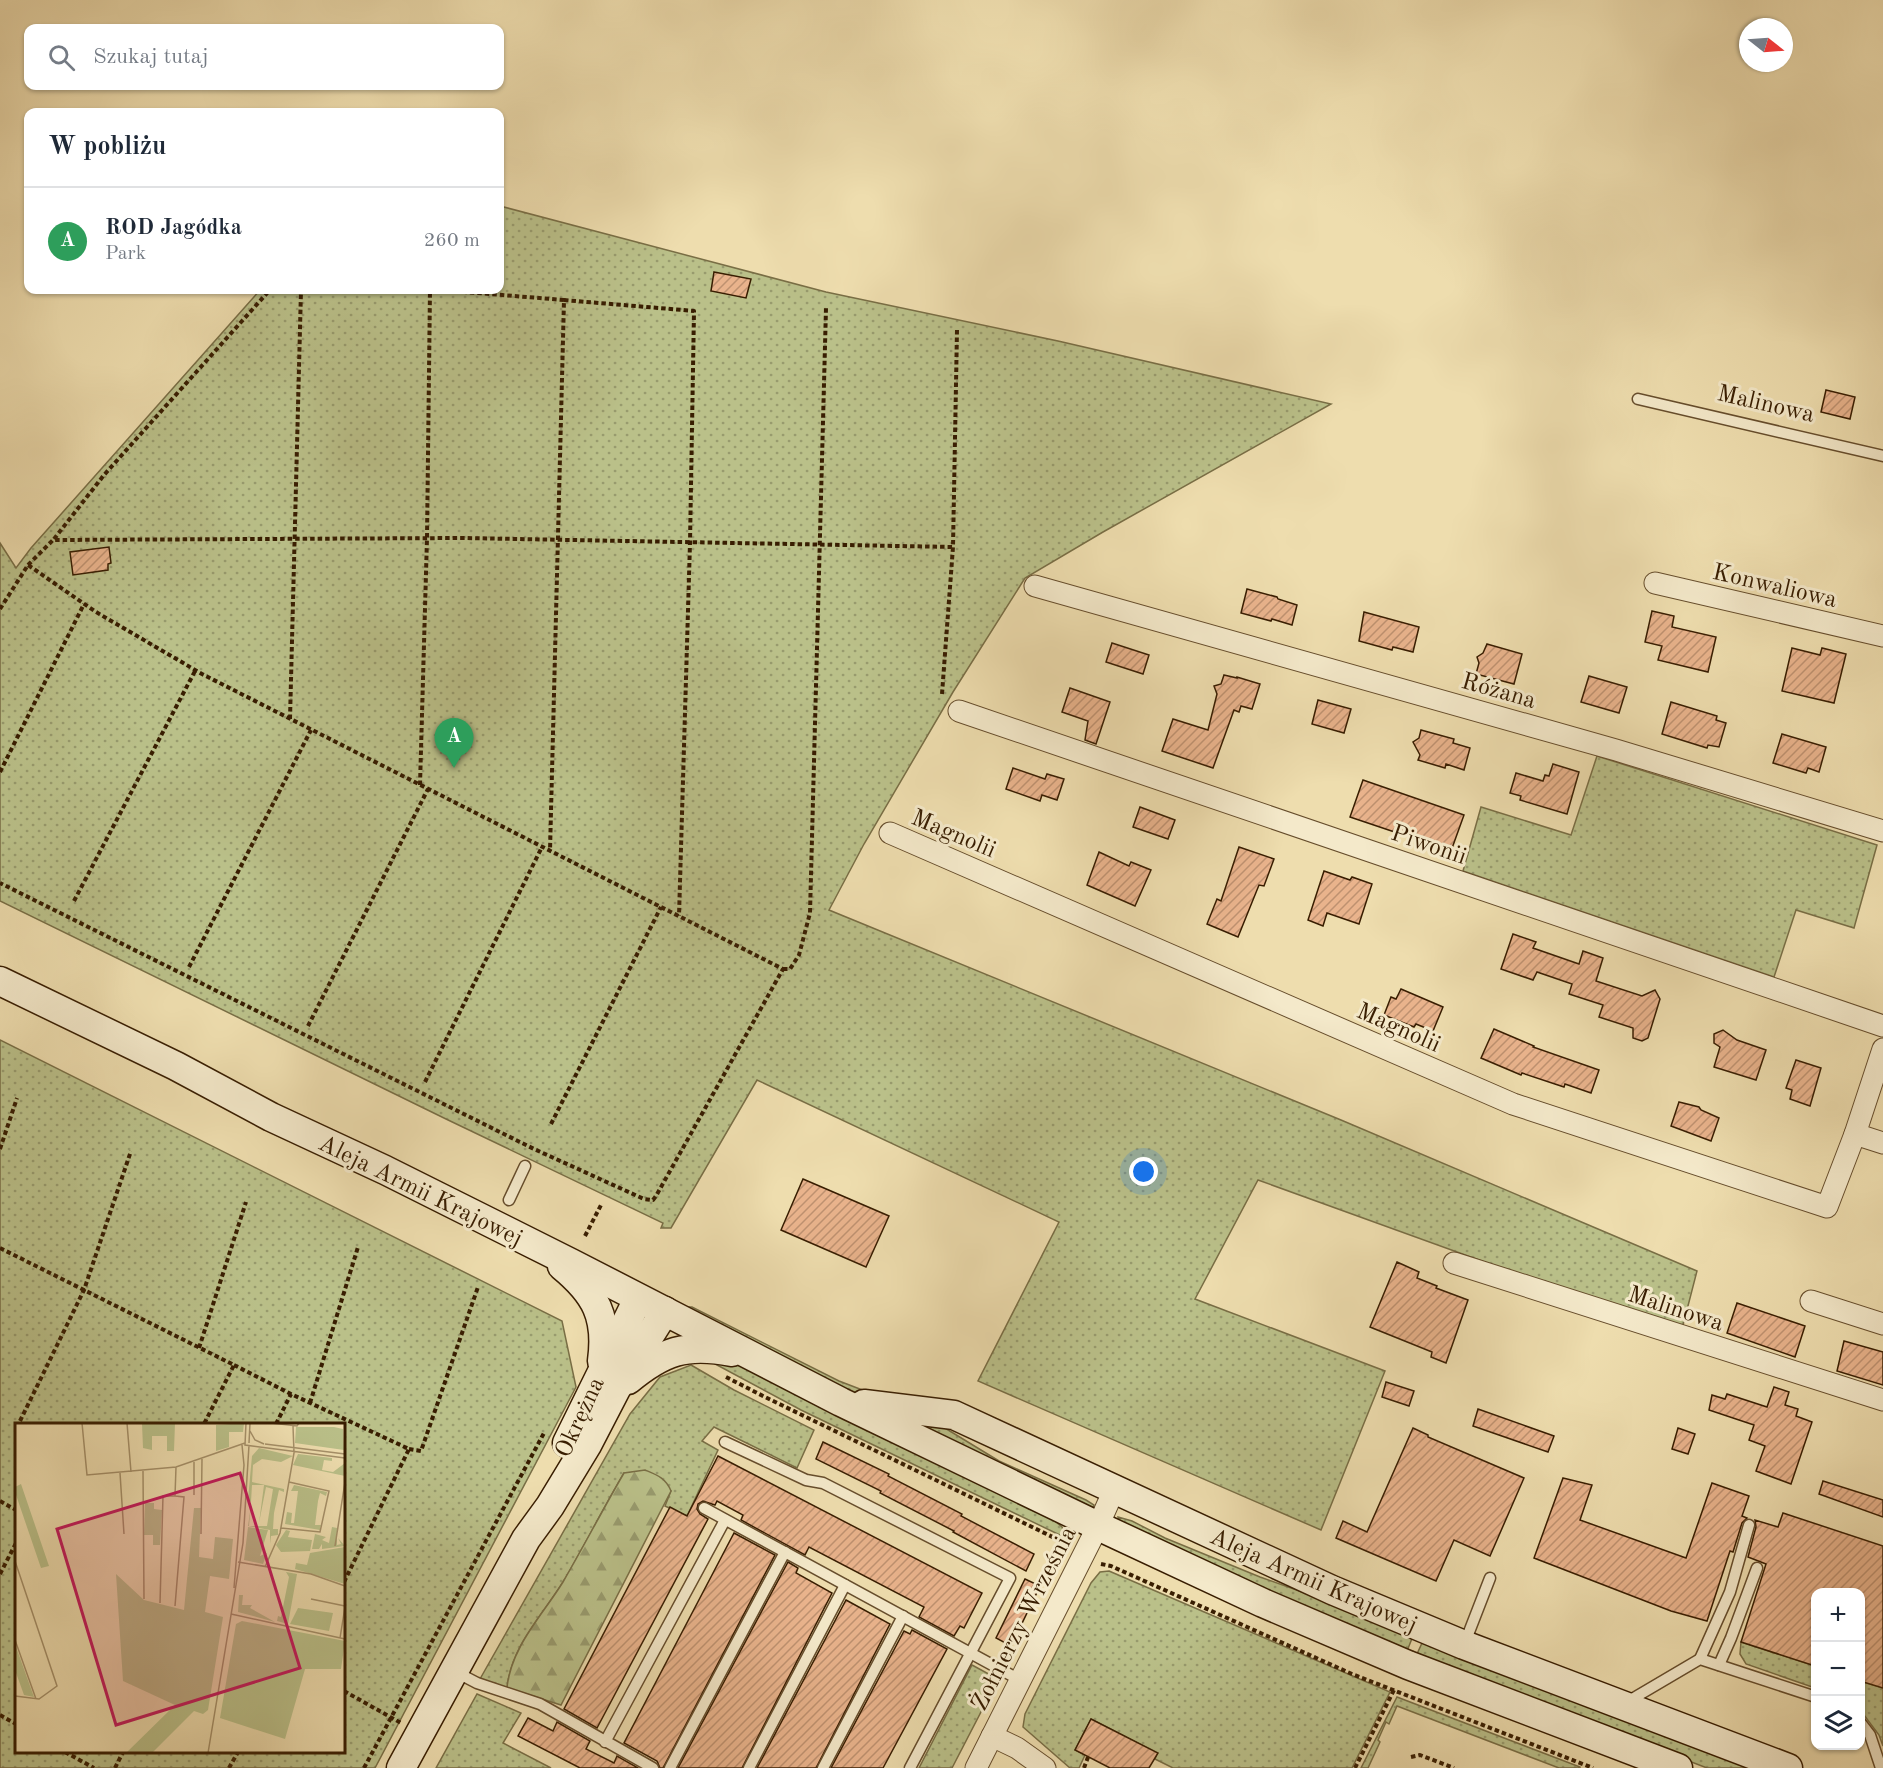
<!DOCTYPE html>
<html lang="pl">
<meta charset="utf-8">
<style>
:root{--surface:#fff;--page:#f6f6f7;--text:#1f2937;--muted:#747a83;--line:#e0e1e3;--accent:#8f2418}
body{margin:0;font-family:"Old Standard TT",serif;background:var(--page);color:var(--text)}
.controls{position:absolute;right:18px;bottom:18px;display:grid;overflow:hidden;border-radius:12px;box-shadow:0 2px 4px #0004}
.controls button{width:54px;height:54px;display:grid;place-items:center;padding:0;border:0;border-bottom:2px solid var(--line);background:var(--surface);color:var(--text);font:30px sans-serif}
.compass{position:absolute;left:1739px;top:18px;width:54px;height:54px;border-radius:50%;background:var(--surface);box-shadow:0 2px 4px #0004;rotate:107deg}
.you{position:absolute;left:1144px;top:1172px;width:21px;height:21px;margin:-15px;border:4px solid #fff;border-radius:50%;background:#1a73e8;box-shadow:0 0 0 9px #1a73e833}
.badge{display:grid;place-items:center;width:39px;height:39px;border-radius:50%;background:var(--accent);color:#fff;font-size:20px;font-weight:700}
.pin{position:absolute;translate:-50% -50px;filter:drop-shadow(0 2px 3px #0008)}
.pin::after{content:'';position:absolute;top:32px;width:21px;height:18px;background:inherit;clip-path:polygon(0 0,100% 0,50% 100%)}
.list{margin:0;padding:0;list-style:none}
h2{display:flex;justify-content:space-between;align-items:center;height:78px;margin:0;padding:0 24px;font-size:26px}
h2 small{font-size:20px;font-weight:400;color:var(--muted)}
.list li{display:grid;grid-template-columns:39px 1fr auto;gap:18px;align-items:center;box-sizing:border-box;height:108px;padding:0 24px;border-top:2px solid var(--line)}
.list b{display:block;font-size:22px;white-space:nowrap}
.list p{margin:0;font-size:20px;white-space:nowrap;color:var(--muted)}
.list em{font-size:20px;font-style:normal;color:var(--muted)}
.icon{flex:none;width:33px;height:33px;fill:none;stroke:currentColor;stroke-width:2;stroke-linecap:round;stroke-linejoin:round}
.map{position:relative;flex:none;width:1883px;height:1768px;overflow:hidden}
.search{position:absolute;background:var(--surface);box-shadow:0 2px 4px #0004;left:24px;top:24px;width:480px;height:66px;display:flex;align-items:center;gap:15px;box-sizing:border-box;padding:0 21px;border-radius:12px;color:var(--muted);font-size:22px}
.panel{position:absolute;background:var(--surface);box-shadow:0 2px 4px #0004;left:24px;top:108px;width:480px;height:186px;border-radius:12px}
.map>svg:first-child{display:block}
.grass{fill:url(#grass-dots);stroke:#796e45;stroke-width:1.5;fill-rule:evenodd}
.forest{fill:url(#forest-firs);stroke:#796e45;stroke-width:1.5}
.building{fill:url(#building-hatch);stroke:#381d01;stroke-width:1.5}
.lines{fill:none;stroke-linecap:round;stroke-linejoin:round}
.lane-casing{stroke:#664d2c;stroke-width:13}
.street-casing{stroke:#664d2c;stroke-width:23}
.secondary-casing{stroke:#381d01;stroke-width:31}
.path{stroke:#381d01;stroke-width:4;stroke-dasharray:4.5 3;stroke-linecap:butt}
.lane{stroke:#f4e9ca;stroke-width:10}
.street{stroke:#f4e9ca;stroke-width:21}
.secondary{stroke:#f4e9ca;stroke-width:28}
.labels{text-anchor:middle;stroke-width:6;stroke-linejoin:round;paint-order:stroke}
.street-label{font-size:24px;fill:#381d01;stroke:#f4e9ca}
.inset-road{fill:none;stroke:#a59069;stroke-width:1.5}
.view{fill:#c2185b;fill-opacity:0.15;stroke:#c2185b;stroke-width:3}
.inset-edge{fill:none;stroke:#381d01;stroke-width:3}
</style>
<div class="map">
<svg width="1883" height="1768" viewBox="0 0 1883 1768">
<defs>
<pattern id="grass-dots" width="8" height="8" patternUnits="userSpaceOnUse" patternTransform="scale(1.5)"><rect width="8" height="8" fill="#bac089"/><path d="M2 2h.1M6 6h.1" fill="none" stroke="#989b6e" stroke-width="1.8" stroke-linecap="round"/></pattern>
<pattern id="forest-firs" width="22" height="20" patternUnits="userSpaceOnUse" patternTransform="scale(1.5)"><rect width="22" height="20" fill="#bac089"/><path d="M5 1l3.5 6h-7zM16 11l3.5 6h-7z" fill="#989b6e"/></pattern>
<pattern id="building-hatch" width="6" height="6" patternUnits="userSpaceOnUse" patternTransform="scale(1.5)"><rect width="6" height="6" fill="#e9b38c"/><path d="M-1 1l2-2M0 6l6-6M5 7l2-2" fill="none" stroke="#be9170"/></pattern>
</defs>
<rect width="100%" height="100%" fill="#eeddae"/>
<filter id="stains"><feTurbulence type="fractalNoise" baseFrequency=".00333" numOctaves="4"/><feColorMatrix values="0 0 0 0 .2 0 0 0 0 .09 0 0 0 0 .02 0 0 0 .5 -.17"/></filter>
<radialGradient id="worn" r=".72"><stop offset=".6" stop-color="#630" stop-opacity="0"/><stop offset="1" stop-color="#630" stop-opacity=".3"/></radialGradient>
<g class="grass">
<path d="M500,206L826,292L1058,341L1331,404L1103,532L1025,578L953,692L864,844L829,910L1341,1120L1697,1271L1681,1333L1258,1180L1195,1299L1385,1371L1321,1530L978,1381L1059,1222L757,1080L671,1228H661L663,1223L446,1119L0,901V543L16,568L31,548L260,290H500Z"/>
<path d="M1597,756L1877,845L1854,928L1796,910L1774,977L1463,871L1481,807L1571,835Z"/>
<path d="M0,1040L562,1321L576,1387L375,1768H0ZM16,1424H344V1752H16Z"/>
<path d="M687,1307H692L839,1381L917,1411L999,1461L1086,1500L1094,1505L1092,1510L832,1384Z"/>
<path d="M704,1358L742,1364L1049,1516L1062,1527L1066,1538L801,1410Z"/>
<path d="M691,1365L734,1390L814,1430L797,1468L714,1427L702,1441L718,1450L687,1516L665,1506L671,1491L624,1473C603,1509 584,1546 563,1582C542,1616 511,1646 507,1688L480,1679L630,1414L660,1377Z"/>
<path d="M1118,1517L1132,1521L1165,1538L1260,1577L1330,1602L1413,1636L1407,1651L1294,1606L1119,1523Z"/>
<path d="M1109,1571L1390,1692L1352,1768H1173L1155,1759L1157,1753L1091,1719L1075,1750L1085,1755L1079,1768H1070L1023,1727L1025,1714L1091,1583L1100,1572Z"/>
<path d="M1423,1641L1756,1768H1707L1416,1656Z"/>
<path d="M1741,1642L1815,1666V1688L1746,1664L1740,1654Z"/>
<path d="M972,1665L998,1679L952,1768H919Z"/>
<path d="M1860,1681L1883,1688V1746L1879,1735L1861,1711Z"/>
<path d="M477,1694L521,1713L503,1743L551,1768H436Z"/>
<path d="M1397,1697L1580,1767V1768H1559L1397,1706L1389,1724L1386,1722L1378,1740L1380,1742L1368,1768H1361Z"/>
</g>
<path class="forest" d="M645,1470C657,1475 666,1478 671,1491L561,1705L507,1688C511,1647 542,1616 563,1582C584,1546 603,1509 624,1473Z"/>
<g class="building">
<path d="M714,272L751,279L746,298L711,291Z"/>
<path d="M1826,390L1855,397L1850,419L1821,412Z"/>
<path d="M109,547L111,563L108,564V570L73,575L70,552Z"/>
<path d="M1247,589L1277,597L1278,599L1297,605L1292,625L1272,619L1271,621L1241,613Z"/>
<path d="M1652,611L1674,616L1672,627L1716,637L1708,672L1658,660L1662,646L1645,642Z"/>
<path d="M1364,612L1419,627L1413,652L1393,647L1392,650L1359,641Z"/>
<path d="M1112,643L1149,655L1143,674L1106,662Z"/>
<path d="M1487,644L1522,654L1514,684L1476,674L1479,663L1477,657L1483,653Z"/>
<path d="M1792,648L1820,655L1822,648L1846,654L1834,703L1782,691Z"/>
<path d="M1224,675L1237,678V677L1260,684L1252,709L1241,706L1239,712L1234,710L1213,768L1162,751L1173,719L1208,730L1217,694L1214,686L1221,684Z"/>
<path d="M1589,676L1627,687L1619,713L1581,702Z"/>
<path d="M1070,688L1110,702L1096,744L1085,740L1088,721L1062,712Z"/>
<path d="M1318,700L1351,709L1344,733L1312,724Z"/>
<path d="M1671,702L1717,716L1716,720L1726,723L1719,747L1708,745L1707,748L1662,734Z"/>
<path d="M1421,730L1454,739L1453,743L1470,748L1464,770L1446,764L1445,768L1418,760L1420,755L1413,742L1419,738Z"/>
<path d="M1782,734L1826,747L1819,772L1808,768L1806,773L1773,763Z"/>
<path d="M1553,764L1579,772L1567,814L1520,800L1521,796L1510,793L1516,773L1543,781L1545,775L1549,776Z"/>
<path d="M1013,768L1045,779L1047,774L1064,779L1057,800L1042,795L1040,801L1006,789Z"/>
<path d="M1363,780L1464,815L1451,851L1350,817Z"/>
<path d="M1140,807L1175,820L1168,839L1133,827Z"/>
<path d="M1239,847L1274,859L1264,886L1259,885L1238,937L1207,924L1217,899L1221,901Z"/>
<path d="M1099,852L1129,866L1131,862L1151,870L1135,906L1087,885Z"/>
<path d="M1324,871L1350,880L1352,877L1372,884L1359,924L1327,913L1323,926L1308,920Z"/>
<path d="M1513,934L1536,942L1533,948L1579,964L1583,951L1603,958L1596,981L1642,996L1655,990L1660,999L1648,1038L1642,1041L1633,1038V1028L1599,1017L1603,1005L1569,994L1572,984L1537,972L1533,980L1501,969Z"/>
<path d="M1401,989L1443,1007L1433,1031L1416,1024L1414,1027L1384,1015L1391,997L1396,999Z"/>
<path d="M1494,1029L1534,1046L1533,1047L1599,1070L1591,1093L1565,1084L1564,1087L1522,1073L1521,1075L1481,1058Z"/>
<path d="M1723,1030L1737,1040L1766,1050L1756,1080L1714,1067L1720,1047L1714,1043V1034Z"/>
<path d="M1796,1060L1821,1068L1810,1106L1790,1099L1792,1090L1786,1088Z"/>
<path d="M1679,1102L1699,1107L1701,1110L1719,1118L1711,1141L1671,1126Z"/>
<path d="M803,1179L889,1216L866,1267L781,1230Z"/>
<path d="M1397,1262L1419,1272L1417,1278L1437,1286L1436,1288L1468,1300L1446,1363L1431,1357L1432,1352L1370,1327Z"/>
<path d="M1737,1303L1805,1326L1795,1357L1727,1333Z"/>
<path d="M1844,1341L1883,1352V1385L1837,1371Z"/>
<path d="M1386,1382L1414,1391L1409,1406L1382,1397Z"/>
<path d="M1774,1387L1789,1392L1785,1405L1798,1409L1796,1416L1812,1422L1791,1484L1756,1471L1765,1446L1749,1440L1754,1425L1709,1410L1712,1395L1725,1399L1727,1394L1767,1407Z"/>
<path d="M1478,1409L1554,1436L1548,1452L1473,1426Z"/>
<path d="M1413,1428L1428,1435V1437L1524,1478L1490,1556L1454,1540L1436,1581L1336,1538L1343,1521L1367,1532Z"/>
<path d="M1678,1428L1695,1434L1688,1454L1672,1449Z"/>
<path d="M823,1442L889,1474L888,1476L962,1514L961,1516L1034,1554L1026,1571L953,1532L954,1531L880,1493L881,1491L816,1459Z"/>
<path d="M718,1456L982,1593L964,1628L960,1626L954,1636L919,1617L924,1607L809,1547L805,1555L741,1520L743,1515L717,1501L715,1505L703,1501L698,1504L697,1509L700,1514L708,1519L597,1728L564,1709L670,1507L687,1516Z"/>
<path d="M1563,1478L1592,1485L1580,1520L1686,1558L1712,1483L1749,1496L1742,1516L1747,1518L1742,1523L1733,1552L1730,1551L1707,1621L1671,1611L1534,1558Z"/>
<path d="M1823,1481L1883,1500V1517L1819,1494Z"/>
<path d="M1783,1513L1883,1546V1688L1860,1681V1593H1815V1666L1741,1642L1766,1564L1748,1557L1756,1527L1755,1520L1778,1527Z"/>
<path d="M734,1533L775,1555L663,1768H660L657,1761L624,1743Z"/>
<path d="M788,1562L798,1568L796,1573L832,1593L742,1768H678Z"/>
<path d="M1025,1579L1040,1586L1011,1646L996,1638Z"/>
<path d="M846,1600L890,1624L816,1768H757Z"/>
<path d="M912,1630L947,1649L883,1768H831L904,1631L910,1634Z"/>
<path d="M528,1718L553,1731L557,1722L590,1741L586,1749L614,1763L617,1756L638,1768H580L518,1736Z"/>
<path d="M1091,1719L1158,1753L1149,1768H1110L1075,1750Z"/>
</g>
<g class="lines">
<defs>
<g id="lane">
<path d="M1638,399L1883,456"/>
<path d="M509,1200L525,1166"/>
<path d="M725,1442L806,1480L823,1483L1010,1578L910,1768"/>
<path d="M704,1508L1020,1680"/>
<path d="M1464,1645L1490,1578"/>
<path d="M1700,1659L1730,1592L1749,1525"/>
<path d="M1719,1665L1731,1638L1757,1568"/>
<path d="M454,1671L477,1683L540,1704L653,1768"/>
<path d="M1627,1702L1700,1659L1816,1697"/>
<path d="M1860,1722L1870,1735L1881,1768"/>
<path d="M605,1742L725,1520"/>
<path d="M670,1768L785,1552"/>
<path d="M749,1768L845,1585"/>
<path d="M823,1768L903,1616"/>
</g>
<g id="street">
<path d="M1655,583L1883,636"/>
<path d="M1035,586L1616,750L1883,831"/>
<path d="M959,711L1883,1026"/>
<path d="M890,833L1513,1104L1827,1207L1855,1134"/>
<path d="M1883,1049L1855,1134L1883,1143"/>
<path d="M1454,1263L1883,1400"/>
<path d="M1811,1301L1883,1324"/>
<path d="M992,1736L1017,1748L1045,1768"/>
<path d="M976,1768L1098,1526L1114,1490"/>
</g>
<g id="secondary">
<path d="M0,981L176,1066L271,1117L385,1170L571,1263L841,1402L1098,1526L1263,1603L1408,1665L1678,1768"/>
<path d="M562,1266C596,1294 608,1317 602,1361"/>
<path d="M628,1380C663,1351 686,1343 732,1352"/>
<path d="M864,1404L954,1415L1332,1590L1464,1645L1788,1768"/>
<path d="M567,1443L638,1299"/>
<path d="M401,1768L526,1539L550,1506L587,1445L616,1389L665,1311"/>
</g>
</defs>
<use href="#lane" class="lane-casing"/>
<use href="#street" class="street-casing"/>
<use href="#secondary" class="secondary-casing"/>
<g class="path">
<path d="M440,290L564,300L550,851"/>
<path d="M564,300L694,311L690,543L679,916"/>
<path d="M54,539L104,475L268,292L273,290"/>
<path d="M28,565L53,540L463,538L953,547"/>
<path d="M0,609L28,565L96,612L202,674L783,969L656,1196L653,1200L644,1199L534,1149L0,883"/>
<path d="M942,694L953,547L957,330"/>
<path d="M290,719L301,290"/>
<path d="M0,772L84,604"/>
<path d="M420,785L427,538L430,290"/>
<path d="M74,901L195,671"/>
<path d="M189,967L311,730"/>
<path d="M783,969H790L799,955L810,913L826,308"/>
<path d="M308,1026L428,789"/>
<path d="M425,1082L542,847"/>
<path d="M551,1124L661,907"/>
<path d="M0,1149L17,1098"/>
<path d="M585,1236L601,1205"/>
<path d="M0,1248L234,1365L204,1424"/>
<path d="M199,1348L246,1202"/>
<path d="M234,1365L291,1394L409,1449L344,1582"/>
<path d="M726,1377L765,1397L1067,1544"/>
<path d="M310,1403L358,1247"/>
<path d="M20,1421L84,1290L131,1151"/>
<path d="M276,1424L291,1394"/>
<path d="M409,1449L421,1451L478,1287"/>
<path d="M0,1501L16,1510"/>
<path d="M1101,1564L1111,1566L1352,1674L1593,1768"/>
<path d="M0,1574L16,1543"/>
<path d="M344,1691L401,1723"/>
<path d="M0,1715L16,1724"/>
<path d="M65,1752L94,1768"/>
<path d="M1411,1757L1420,1755L1454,1768"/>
<path d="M115,1768L123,1752"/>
<path d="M229,1768L238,1752"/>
<path d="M364,1768L544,1433"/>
<path d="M1084,1768L1088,1757"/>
<path d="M1355,1768L1394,1690"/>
</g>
<use href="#lane" class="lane"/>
<use href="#street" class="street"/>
<use href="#secondary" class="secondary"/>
</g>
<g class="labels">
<g class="street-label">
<text transform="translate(1766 403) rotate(13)" y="8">Malinowa</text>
<text transform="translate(1775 585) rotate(13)" y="8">Konwaliowa</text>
<text transform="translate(1499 690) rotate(16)" y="8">Różana</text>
<text transform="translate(954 833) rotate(23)" y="8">Magnolii</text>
<text transform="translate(1429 844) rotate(19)" y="8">Piwonii</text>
<text transform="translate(1399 1027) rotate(24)" y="8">Magnolii</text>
<text transform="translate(421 1190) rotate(26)" y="8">Aleja Armii Krajowej</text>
<text transform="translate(1676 1308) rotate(18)" y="8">Malinowa</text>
<text transform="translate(579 1417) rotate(-65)" y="8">Okrężna</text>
<text transform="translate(1314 1580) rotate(24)" y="8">Aleja Armii Krajowej</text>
<text transform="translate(1023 1618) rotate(-63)" y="8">Żołnierzy Września</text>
</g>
</g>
<g transform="translate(15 1423)">
<rect width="330" height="330" fill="#eeddae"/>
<path d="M137,0H160L159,28H152V13H137ZM229,0L228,9H214V24L201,28V2ZM244,25L278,33L266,39L247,36L238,42L237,59L269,66V69L264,67L259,90L258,106H263V112L256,113L255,121V107L233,103L236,82L234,103H252L258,66L251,64L244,100L249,62H237L236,79L233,76L237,33ZM283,31L317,35V38L309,37L307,47L318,49L330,40V53L278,42ZM6,61L34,143L26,145L0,69V64ZM279,62L312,69L311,73L305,70L303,78L300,102H306L305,107L270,101L272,89L277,90L276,100H279L283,68H276ZM130,80H139V86L147,87L145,122H138V112H129ZM179,85H186L184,134L198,136L200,114L218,116L214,156L195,153L190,189L208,194L193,287L188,291L179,288L137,330H111L160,282L108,258L101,151L129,177L169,187ZM233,104L253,107L245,133L252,130L248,141L229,137ZM317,104L322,105V122L326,121L323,115L330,123L307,126V121L304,126H297L300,111L311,114L307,117L314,120ZM271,107L275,108L273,114L297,117L295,128L266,129L261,122ZM271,149L282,151L273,201L262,198L263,193L266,194L274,154ZM224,172H228L227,182H237L235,185L260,199L223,189ZM283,185L318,190L314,208L275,201ZM227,198L330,218L326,246H290L270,316L205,295L221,201ZM0,221L19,274L9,272L0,247Z" fill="#bac089"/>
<path d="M127,0H137V27L128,25Z" fill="#bac089"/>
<path d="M319,4L328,6L329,27L280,20L281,4ZM330,124V161L280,146L281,140L292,142L295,130Z" fill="#bac089"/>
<path class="inset-road" d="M67,0L72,52L161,44L230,20M112,0L116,49M231,0L230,22L330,35M256,0L282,3L284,0M235,8L240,17L249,21M234,20L235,0M250,21L330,31M128,48L129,176M105,50L109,111M179,72V39M266,105L305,109L314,68L274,59M186,111L187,36M320,123L330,59M0,138L42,263L24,276L0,273M223,139L296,151L330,163M250,144L265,110L279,30L278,3M219,165L229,42L227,22M296,176L330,183M145,180L148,73H160L161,44M160,183L169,74L160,73M216,191L330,216M325,215L330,184M0,217L21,276M193,330L228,120L234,22"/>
<path class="view" d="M225,50L285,245L101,302L42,106Z"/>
<rect width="330" height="330" class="inset-edge"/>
</g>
<rect width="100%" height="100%" filter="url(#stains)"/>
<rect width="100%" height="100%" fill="url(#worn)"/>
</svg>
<div class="controls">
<button>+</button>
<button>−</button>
<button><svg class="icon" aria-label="layers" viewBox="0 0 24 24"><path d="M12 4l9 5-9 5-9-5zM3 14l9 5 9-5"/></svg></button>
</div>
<svg class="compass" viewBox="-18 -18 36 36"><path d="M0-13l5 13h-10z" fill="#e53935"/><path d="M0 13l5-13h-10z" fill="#747a83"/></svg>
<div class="you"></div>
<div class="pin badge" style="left:454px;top:768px;background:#2e9e5b">A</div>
<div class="search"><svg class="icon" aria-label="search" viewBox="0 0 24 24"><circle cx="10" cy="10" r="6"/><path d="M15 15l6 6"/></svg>Szukaj tutaj</div>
<section class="panel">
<h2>W pobliżu<small></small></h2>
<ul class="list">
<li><span class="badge" style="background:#2e9e5b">A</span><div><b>ROD Jagódka</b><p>Park</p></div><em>260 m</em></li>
</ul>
</section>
</div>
